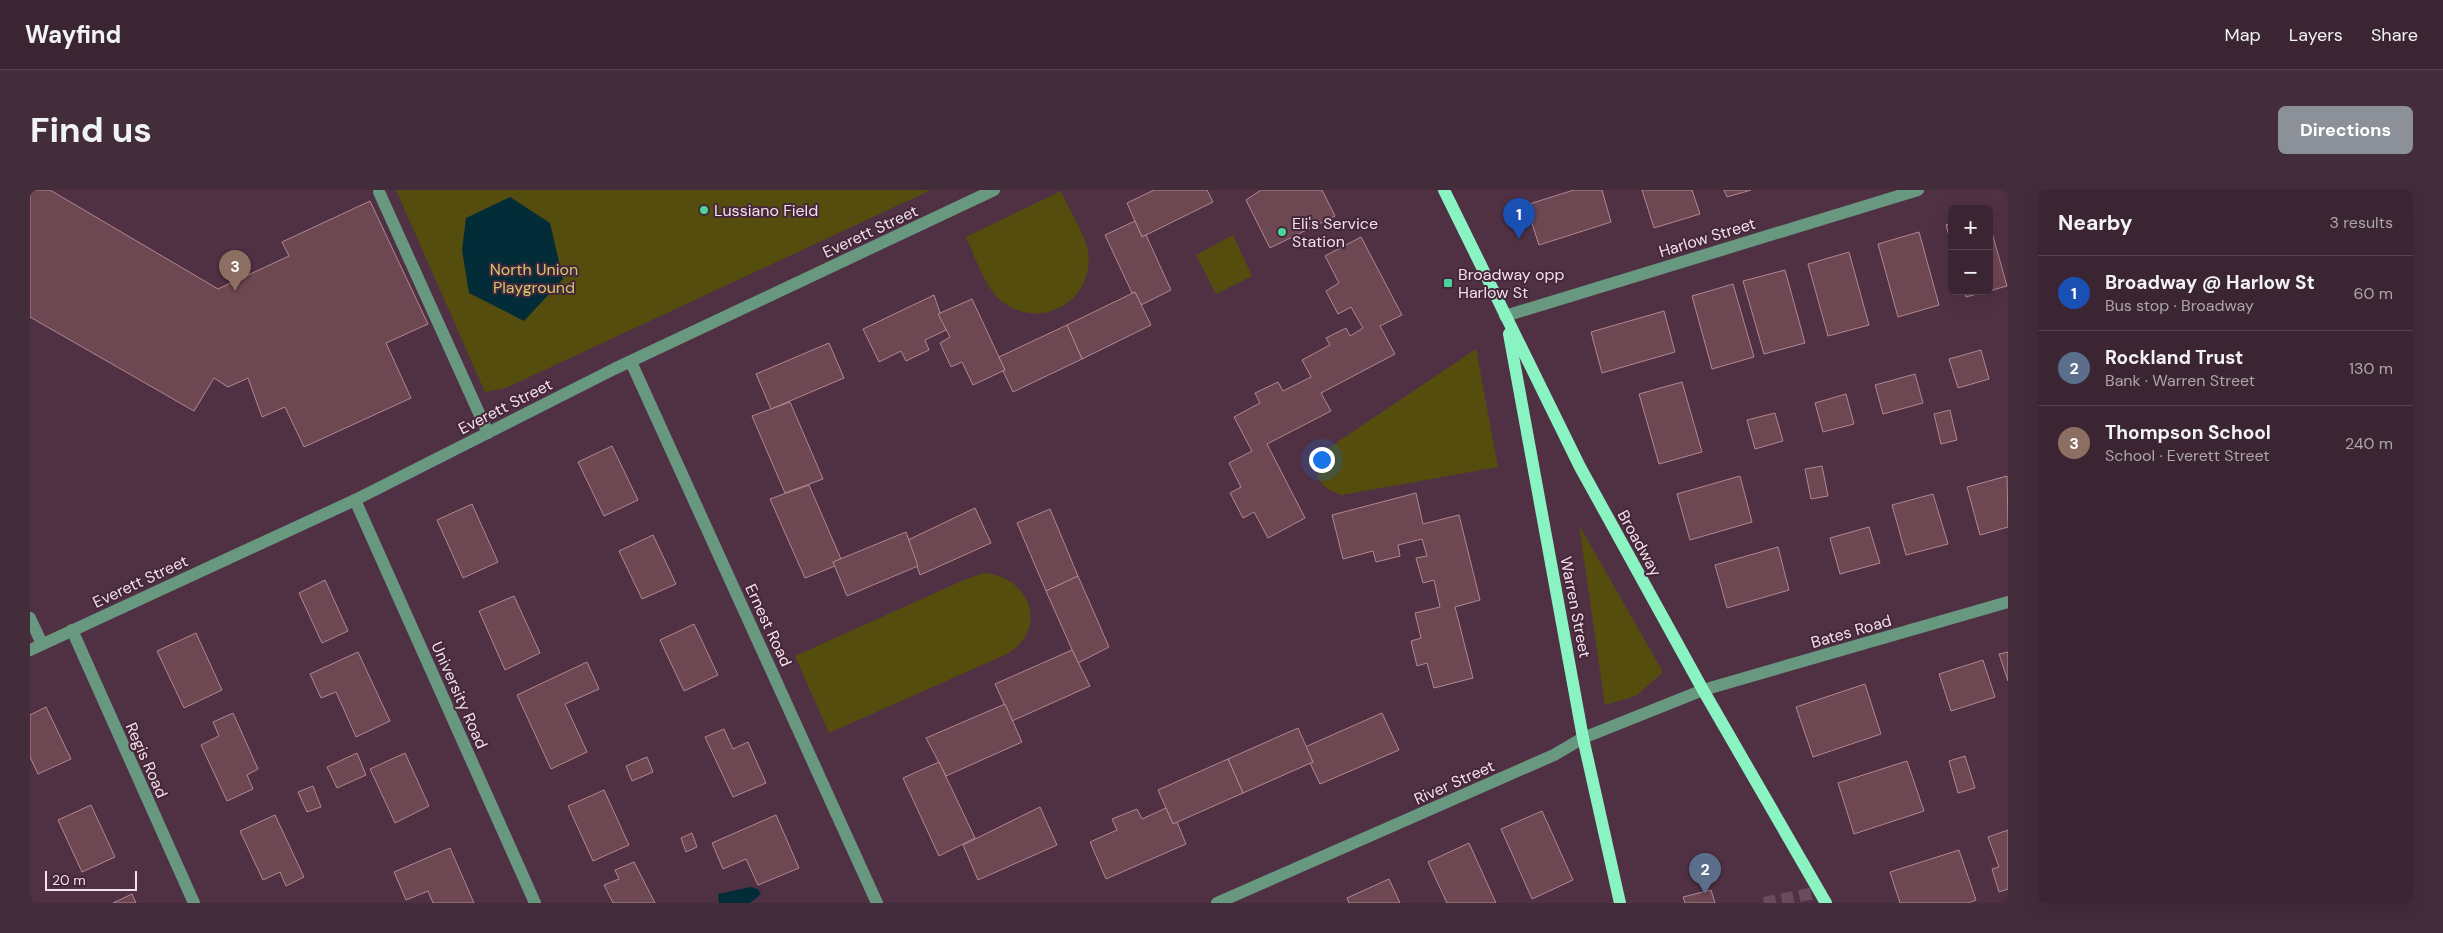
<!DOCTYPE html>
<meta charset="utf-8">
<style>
:root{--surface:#3c2533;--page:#432d3b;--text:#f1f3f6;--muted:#aca5ac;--line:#55424e;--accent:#8c9099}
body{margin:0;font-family:"DM Sans",sans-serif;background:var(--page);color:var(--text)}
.controls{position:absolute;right:15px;top:15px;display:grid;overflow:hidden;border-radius:8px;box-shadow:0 5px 20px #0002}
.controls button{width:45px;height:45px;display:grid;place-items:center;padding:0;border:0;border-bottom:1px solid var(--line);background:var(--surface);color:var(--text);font:25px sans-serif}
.scale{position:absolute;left:15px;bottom:12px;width:92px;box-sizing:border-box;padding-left:5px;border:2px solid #f4e0eb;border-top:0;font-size:14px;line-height:18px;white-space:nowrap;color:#f4e0eb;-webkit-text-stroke:4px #45273a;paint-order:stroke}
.you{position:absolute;left:1291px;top:269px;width:18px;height:18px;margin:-12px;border:4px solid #fff;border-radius:50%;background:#1a73e8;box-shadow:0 0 0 8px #1a73e833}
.badge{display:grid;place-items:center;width:32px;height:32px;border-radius:50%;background:var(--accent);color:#fff;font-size:16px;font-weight:700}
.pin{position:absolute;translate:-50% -41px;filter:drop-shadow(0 1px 2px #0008)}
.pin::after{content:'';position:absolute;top:26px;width:18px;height:15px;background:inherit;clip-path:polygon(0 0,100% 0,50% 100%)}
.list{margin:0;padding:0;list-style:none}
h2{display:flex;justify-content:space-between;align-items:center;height:65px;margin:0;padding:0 20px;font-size:21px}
h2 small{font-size:16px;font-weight:400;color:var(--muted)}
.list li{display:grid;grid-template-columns:32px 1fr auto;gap:15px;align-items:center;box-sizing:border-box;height:75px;padding:0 20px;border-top:1px solid var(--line)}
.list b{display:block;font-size:19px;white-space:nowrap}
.list p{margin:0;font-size:16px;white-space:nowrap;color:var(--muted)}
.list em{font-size:16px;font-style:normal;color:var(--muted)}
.map{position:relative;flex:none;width:1978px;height:713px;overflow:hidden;border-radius:8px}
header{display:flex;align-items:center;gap:30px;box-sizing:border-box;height:70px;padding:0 25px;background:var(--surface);border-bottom:1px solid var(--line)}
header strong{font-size:24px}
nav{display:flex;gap:28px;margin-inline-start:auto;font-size:18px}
.intro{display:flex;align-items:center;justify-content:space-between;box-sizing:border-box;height:120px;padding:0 30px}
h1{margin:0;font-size:35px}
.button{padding:12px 22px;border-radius:8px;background:var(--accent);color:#fff;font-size:18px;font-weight:700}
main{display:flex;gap:30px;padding:0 30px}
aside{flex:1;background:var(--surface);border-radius:8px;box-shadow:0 5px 20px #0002}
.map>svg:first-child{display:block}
.green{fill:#544d0e}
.water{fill:#032c39}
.building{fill:#6d4751;stroke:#b18791}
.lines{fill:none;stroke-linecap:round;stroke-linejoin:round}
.minor-tunnel{stroke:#694b5d;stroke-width:12;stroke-dasharray:12 6;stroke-linecap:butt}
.minor{stroke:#689880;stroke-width:12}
.major{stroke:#8af3c2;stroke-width:12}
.poi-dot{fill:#4ad49c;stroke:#45273a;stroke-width:2}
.labels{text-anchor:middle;stroke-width:4;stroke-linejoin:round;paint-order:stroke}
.poi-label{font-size:16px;fill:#f4e0eb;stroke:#45273a;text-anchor:start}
.street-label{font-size:16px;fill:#f4e0eb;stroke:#45273a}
.park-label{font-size:16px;fill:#d2c76f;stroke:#45273a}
</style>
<header>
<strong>Wayfind</strong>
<nav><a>Map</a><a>Layers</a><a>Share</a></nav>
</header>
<div class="intro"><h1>Find us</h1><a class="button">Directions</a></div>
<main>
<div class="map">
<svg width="1978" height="713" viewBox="0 0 1978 713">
<rect width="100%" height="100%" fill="#503144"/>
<g class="green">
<path d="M366,0H901L476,198L455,202Z"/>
<path d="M1031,1C1038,18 1055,44 1058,61C1065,109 1014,141 974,113C955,100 946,68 936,47Z"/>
<path d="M1203,45L1222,86L1186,104L1166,65Z"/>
<path d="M1446,159L1468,277L1312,305C1286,297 1282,284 1294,261Z"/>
<path d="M1549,335L1633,482L1606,506L1575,515Z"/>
<path d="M954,383C1001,387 1019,439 977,464L799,543L765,466L934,390Z"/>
</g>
<g class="water">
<path d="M480,7L520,33L533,89L494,131L439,103L432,60L436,28Z"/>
<path d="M720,697L728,699L731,704L720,713H689L688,704Z"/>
</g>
<g class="building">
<path d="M0,0H20L188,99L259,66L252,52L340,11L398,134L356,153L381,208L274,257L255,217L232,227L218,188L198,197L184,188L164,221L0,127Z"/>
<path d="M1124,0H1177L1183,12L1112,47L1097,13Z"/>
<path d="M1231,0H1292L1305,26L1240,58L1216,10Z"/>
<path d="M1544,0H1572L1581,32L1509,55L1496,15Z"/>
<path d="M1612,0H1662L1670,24L1624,38Z"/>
<path d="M1694,0H1721L1697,7Z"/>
<path d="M1105,31L1112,47L1116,45L1141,100L1111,115L1105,102L1102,103L1075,45Z"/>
<path d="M1959,32L1977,96L1959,101Z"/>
<path d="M1922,33V57L1916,35Z"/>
<path d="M1889,42L1909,115L1868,127L1848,54Z"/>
<path d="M1331,47L1372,125L1350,136L1365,164L1291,203L1301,221L1237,254L1275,328L1238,348L1224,322L1213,328L1200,303L1211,297L1199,273L1222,261L1204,227L1230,213L1225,203L1248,192L1253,201L1281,187L1272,170L1300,155L1296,148L1316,138L1320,146L1333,138L1321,117L1308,124L1296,101L1309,93L1295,66Z"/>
<path d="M1819,62L1839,135L1798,146L1778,74Z"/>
<path d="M1755,80L1775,153L1734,164L1713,91Z"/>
<path d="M1703,94L1724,167L1682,179L1662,106Z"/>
<path d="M1934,101H1958L1936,107Z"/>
<path d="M1105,102L1121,135L1052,169L1037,135Z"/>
<path d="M904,105L916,140L895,150L899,160L876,171L871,161L849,172L833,139Z"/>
<path d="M942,109L975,180L943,195L932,172L921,177L910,153L920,147L908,124Z"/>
<path d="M1634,121L1645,162L1572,183L1561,142Z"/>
<path d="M1037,135L1052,169L983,202L973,181L975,180L969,167Z"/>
<path d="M799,153L814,188L741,219L726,184Z"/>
<path d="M1951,160L1959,189L1928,198L1919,169Z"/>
<path d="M1885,184L1893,213L1853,224L1845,195Z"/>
<path d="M1652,192L1672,262L1629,274L1609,204Z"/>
<path d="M1816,204L1824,234L1793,242L1785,213Z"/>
<path d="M760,212L793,289L755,303L722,226Z"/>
<path d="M1920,220L1927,250L1911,254L1904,224Z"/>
<path d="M1745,223L1753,251L1725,259L1717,230Z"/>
<path d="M582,256L608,310L574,326L548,272Z"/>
<path d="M1792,276L1798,306L1781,309L1775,279Z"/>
<path d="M1710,286L1722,332L1660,350L1647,304Z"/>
<path d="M1977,286L1978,337L1950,345L1937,297Z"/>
<path d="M779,295L811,369L803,372L805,376L775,388L740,309Z"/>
<path d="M1386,303L1393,334L1429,325L1450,410L1425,417L1443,488L1404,498L1397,473L1387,476L1381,451L1391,448L1385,423L1410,417L1404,390L1393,393L1386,368L1397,366L1392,349L1368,355L1370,366L1346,372L1343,361L1313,369L1302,325Z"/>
<path d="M1903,304L1918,354L1876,365L1862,315Z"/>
<path d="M442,314L468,372L433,388L407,330Z"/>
<path d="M945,318L961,353L890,385L878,350Z"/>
<path d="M1020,319L1048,386L1016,401L987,333Z"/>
<path d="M1839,337L1850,373L1810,384L1800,348Z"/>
<path d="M876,342L888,376L817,406L803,372Z"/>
<path d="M623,345L646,394L612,409L589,361Z"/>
<path d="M1748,357L1759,400L1697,418L1685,375Z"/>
<path d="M1048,386L1079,457L1048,473L1016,401Z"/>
<path d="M295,390L318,441L292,453L269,403Z"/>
<path d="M484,406L510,463L475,480L449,421Z"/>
<path d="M664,434L688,485L654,501L630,450Z"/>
<path d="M166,443L192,500L154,518L127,461Z"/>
<path d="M1042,460L1060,496L982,531L965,494Z"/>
<path d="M328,462L360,531L326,547L306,502L291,508L280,484Z"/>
<path d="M1978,462V491L1969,464Z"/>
<path d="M1953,470L1965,507L1921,521L1909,484Z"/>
<path d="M557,472L569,499L535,514L557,562L521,579L487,505Z"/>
<path d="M1835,494L1851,544L1783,567L1766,517Z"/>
<path d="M975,514L992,552L916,586L896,548Z"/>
<path d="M16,517L41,569L8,584L0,567V525Z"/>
<path d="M203,523L228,579L217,585L223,599L197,611L171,555L189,546L183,532Z"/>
<path d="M1352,523L1369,560L1290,594L1280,573L1283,572L1275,557Z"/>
<path d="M1268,538L1283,572L1213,603L1198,569Z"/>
<path d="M694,539L703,559L718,552L736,593L703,607L675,547Z"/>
<path d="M327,563L336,585L307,598L297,577Z"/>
<path d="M375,563L399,616L365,633L340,579Z"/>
<path d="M1935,566L1945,598L1928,603L1919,571Z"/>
<path d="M617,567L623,582L602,591L596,576Z"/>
<path d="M1198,569L1213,603L1143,634L1128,600Z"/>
<path d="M1877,571L1894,621L1824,644L1808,593Z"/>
<path d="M909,572L945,648L909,666L873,588Z"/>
<path d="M283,596L291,617L277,622L268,602Z"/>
<path d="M574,600L599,655L563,671L538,616Z"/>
<path d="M61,615L85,667L52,682L28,630Z"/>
<path d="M1010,617L1027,655L948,690L933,655Z"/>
<path d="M1136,618L1143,634L1147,632L1156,654L1076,689L1060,652L1087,640L1082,629L1107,619L1112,629Z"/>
<path d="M1512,621L1543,690L1502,709L1471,639Z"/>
<path d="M245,625L274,687L256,696L250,682L233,690L210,641Z"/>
<path d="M746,625L769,678L728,695L716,669L693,679L682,653Z"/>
<path d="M1978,640V699L1969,702L1962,679L1969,677L1958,647Z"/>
<path d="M662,643L667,657L656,662L651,648Z"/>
<path d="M1439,653L1466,713H1417L1398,672Z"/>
<path d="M420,658L444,713H403L398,701L376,710L364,682Z"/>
<path d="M1929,660L1946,710L1938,713H1870L1860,682Z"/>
<path d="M604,672L625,713H583L574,695L589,689L585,680Z"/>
<path d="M1359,689L1370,713H1319L1317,708Z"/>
<path d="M1681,700L1685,713H1655L1653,707Z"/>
<path d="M102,704L106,713H83Z"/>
</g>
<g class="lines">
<path class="minor-tunnel" d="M1734,713L1790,702"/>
<g class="minor">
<path d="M349,2L458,243"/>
<path d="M1475,126L1888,0"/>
<path d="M601,172L847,713"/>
<path d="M325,310L505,713"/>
<path d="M0,428L12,454"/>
<path d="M42,440L164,713"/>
<path d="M0,460L325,310L584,179L964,0"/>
<path d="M1187,713L1524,565L1553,548L1673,500L1978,412"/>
</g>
<g class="major">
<path d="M1414,0L1550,277L1673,500L1796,713"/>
<path d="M1479,144L1553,548L1590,713"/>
</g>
</g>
<g class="poi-dot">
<circle cx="674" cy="20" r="5"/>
<circle cx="1252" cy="42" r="5"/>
<rect x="1413" y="88" width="10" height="10" rx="2.5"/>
</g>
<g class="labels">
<g class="poi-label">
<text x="684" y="26">Lussiano Field</text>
<text x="1262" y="39">Eli's Service<tspan x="1262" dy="18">Station</tspan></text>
<text x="1428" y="90">Broadway opp<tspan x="1428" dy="18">Harlow St</tspan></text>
</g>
<g class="street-label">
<text transform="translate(840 41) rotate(-25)" y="6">Everett Street</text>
<text transform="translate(1677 47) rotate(-17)" y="6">Harlow Street</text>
<text transform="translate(475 216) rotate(-27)" y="6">Everett Street</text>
<text transform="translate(1610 353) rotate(61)" y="6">Broadway</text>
<text transform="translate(110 391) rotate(-25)" y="6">Everett Street</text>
<text transform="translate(1546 417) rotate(79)" y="6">Warren Street</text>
<text transform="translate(739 435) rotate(65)" y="6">Ernest Road</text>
<text transform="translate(1821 441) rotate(-16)" y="6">Bates Road</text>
<text transform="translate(430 505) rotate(66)" y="6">University Road</text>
<text transform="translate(117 570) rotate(66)" y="6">Regis Road</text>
<text transform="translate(1424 592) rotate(-24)" y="6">River Street</text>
</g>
<g class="park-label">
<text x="504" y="85">North Union<tspan x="504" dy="18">Playground</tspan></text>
</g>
</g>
</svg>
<div class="controls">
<button>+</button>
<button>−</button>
</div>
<div class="scale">20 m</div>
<div class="you"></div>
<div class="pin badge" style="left:1489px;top:49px;background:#1a4fb4">1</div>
<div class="pin badge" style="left:1675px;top:704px;background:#5c6f8a">2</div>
<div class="pin badge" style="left:205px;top:101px;background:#8d6e63">3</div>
</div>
<aside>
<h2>Nearby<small>3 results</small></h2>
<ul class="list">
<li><span class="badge" style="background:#1a4fb4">1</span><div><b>Broadway @ Harlow St</b><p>Bus stop · Broadway</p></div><em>60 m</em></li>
<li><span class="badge" style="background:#5c6f8a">2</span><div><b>Rockland Trust</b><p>Bank · Warren Street</p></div><em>130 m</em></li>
<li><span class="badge" style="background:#8d6e63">3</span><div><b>Thompson School</b><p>School · Everett Street</p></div><em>240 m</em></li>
</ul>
</aside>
</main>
